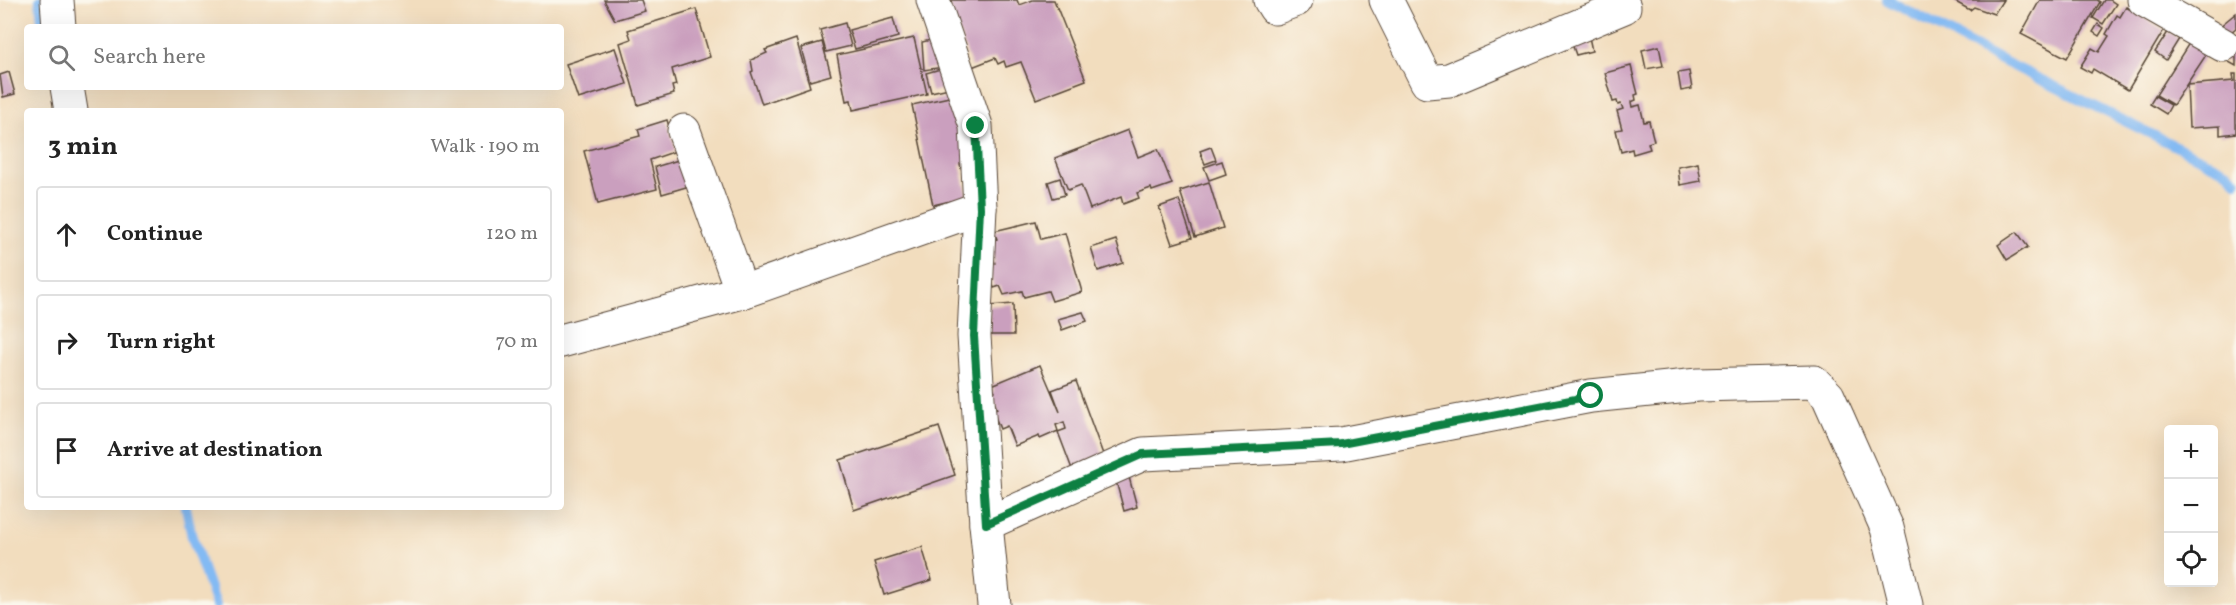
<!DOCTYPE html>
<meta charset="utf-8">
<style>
:root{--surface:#fff;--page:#f2f2f2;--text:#222;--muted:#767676;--line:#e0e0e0}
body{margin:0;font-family:Vollkorn,serif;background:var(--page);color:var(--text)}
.controls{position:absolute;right:18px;bottom:18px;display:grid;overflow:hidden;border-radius:6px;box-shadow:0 6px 24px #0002}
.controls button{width:54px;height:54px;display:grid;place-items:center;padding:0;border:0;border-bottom:2px solid var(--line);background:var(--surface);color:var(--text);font:30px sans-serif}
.stop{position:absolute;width:18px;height:18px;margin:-14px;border:4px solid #0b8043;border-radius:50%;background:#fff}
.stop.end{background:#0b8043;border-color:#fff;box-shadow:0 2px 6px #0008}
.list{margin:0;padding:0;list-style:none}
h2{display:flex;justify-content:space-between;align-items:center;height:78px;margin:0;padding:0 24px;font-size:26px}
h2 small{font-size:20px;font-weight:400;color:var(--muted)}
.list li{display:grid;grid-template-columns:39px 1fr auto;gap:18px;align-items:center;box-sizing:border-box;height:96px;margin:0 12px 12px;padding:0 12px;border:2px solid var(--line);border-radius:6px}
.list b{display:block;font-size:22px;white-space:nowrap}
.list em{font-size:20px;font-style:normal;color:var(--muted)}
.icon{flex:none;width:33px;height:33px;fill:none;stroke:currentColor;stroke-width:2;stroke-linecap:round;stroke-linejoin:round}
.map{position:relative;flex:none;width:2236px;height:605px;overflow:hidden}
.search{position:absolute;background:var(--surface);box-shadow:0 6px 24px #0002;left:24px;top:24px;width:540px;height:66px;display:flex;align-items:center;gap:15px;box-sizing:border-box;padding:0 21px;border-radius:6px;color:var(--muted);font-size:22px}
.panel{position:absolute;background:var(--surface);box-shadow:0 6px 24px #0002;left:24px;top:108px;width:540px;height:402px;border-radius:6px}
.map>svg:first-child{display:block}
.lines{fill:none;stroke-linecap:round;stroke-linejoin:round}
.stream{stroke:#83baf3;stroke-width:10}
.building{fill:#ca9fbe}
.minor-casing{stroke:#564536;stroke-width:35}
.minor{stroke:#fff;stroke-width:33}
.route{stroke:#0b8043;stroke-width:8}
</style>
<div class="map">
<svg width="2236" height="605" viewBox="0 0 2236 605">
<rect width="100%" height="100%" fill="#fbf7ec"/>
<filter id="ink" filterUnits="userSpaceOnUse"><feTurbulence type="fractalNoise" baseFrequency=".0167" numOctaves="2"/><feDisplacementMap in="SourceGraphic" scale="12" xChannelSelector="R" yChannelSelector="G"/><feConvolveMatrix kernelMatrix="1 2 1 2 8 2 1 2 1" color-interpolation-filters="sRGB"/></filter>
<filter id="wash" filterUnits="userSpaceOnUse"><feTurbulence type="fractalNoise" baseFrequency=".008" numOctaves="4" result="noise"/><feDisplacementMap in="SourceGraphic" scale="24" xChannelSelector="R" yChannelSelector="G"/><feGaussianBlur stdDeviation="1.35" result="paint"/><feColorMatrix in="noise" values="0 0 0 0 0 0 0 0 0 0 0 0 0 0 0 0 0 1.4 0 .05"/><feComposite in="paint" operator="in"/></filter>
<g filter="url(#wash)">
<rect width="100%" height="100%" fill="#f2ddbe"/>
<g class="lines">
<g class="stream">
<path d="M40,0L42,21"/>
<path d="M1887,0L1997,58L2228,172L2236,181"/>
<path d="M186,507L192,537L216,605"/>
</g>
</g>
<g id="blocks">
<g class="building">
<path d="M604,0H641L645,11L615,20Z"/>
<path d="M947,0H1017L1019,5L1033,0H1054L1086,80L1036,99L1021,62L1006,67L1004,61L998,64L995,58L972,67Z"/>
<path d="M1952,0H2003L1994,14L1974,7L1970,10Z"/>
<path d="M2040,0H2097L2100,2L2067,58L2021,34Z"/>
<path d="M2104,0H2110L2116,4L2103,24L2093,18Z"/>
<path d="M2126,7L2164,30L2128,90L2093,69L2091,73L2080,67L2092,48L2099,52L2109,36L2106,34L2117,15L2120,17Z"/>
<path d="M696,9L710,57L672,69L676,85L672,86L674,94L638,105L620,43L631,39L628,30Z"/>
<path d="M2236,13V28L2226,36L2219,27Z"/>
<path d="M893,18L898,37L855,49L849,30Z"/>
<path d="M845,23L851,46L826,52L820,30Z"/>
<path d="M2098,24L2104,28L2099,36L2093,32Z"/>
<path d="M1588,32L1592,51L1576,55L1570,38Z"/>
<path d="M2168,32L2179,39L2166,60L2155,52Z"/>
<path d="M914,38L927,94L853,110L851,100L846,101L837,55Z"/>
<path d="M796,39L810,87L762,104L751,72L753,71L751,60L767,53L765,50Z"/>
<path d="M935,39L944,67L924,70L922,42Z"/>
<path d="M2191,40L2208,52L2173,105L2156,95Z"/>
<path d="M822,42L831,75L810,81L801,48Z"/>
<path d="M1659,46L1663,66L1646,69L1642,50Z"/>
<path d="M2236,46V66L2220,57Z"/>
<path d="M615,48L627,84L578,99L566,64Z"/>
<path d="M1631,66L1638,94L1635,95L1636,100L1631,102L1632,107L1640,105L1644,122L1649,121L1654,141L1648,143L1650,149L1633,154L1632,149L1621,152L1616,130L1622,129L1617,111L1623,109L1621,104L1618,105L1617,101L1613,102L1605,73Z"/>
<path d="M944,68L949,88L931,92L926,73Z"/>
<path d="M1689,71L1692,89L1681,91L1678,73Z"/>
<path d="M9,72L15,94L3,97L0,75Z"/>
<path d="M2233,74H2236V133L2220,135V126L2189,128L2187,85L2234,81Z"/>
<path d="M954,96L969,163L960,164L968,197L933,205L912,105Z"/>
<path d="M2155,96L2171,105L2166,114L2150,104Z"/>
<path d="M667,120L676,151L650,160L657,189L598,204L584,151L640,136L638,129Z"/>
<path d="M1128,130L1138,157L1158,149L1172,184L1152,191L1151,188L1137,193L1139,198L1123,204L1121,197L1090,209L1081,185L1068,190L1055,158Z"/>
<path d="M1211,147L1216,160L1205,164L1200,151Z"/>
<path d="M685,158L693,185L662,194L655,167Z"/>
<path d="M1222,161L1226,174L1209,180L1204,167Z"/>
<path d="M1698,163L1701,181L1680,185L1678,167Z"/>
<path d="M1060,178L1065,195L1053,198L1048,182Z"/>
<path d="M1209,182L1223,228L1195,237L1180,191Z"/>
<path d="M1179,200L1192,238L1172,244L1159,207Z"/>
<path d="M1036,221L1041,239L1065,233L1082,292L1052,301L1048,291L1024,297L1022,291L1004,295L1000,286L994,288L988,266L995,263L988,242L997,239L994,231Z"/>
<path d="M2017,232L2028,247L2007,260L1998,245Z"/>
<path d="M1116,240L1123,263L1098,271L1091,248Z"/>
<path d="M1013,304L1014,335H990L989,306Z"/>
<path d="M1083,312L1087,321L1062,330L1058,319Z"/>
<path d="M1040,365L1060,412L1052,390L1076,381L1104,457L1072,469L1058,432L1066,429L1064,422L1056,425L1058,431L1040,439L1039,436L1015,446L1007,426L1000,429L993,411L997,409L991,393L995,391L992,385Z"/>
<path d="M939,427L955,475L854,510L840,460Z"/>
<path d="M1129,477L1137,507L1124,511L1116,481Z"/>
<path d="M922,547L932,580L884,595L874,562Z"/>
</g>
</g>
</g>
<g filter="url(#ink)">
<use href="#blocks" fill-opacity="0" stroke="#564536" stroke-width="1.5"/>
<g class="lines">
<defs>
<g id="minor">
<path d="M57,0L59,27"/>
<path d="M933,0L976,126L980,208L974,336L986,524L994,605"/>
<path d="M1270,0L1275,8L1296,0"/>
<path d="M1386,0L1427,82L1449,80L1624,7"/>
<path d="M2144,0L2223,45"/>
<path d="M67,87L71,111"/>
<path d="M684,131L742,292"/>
<path d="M561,341L742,292L980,208"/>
<path d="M986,524L1143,454L1341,444L1591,396L1698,385L1814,382L1828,396L1887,528L1906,605"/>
</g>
</defs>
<use href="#minor" class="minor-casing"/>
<use href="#minor" class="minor"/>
</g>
</g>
<g class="lines" filter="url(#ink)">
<path class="route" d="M976,126L980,208L974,336L986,524L1143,454L1341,444L1591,396"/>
</g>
</svg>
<div class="controls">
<button>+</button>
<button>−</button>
<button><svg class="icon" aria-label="locate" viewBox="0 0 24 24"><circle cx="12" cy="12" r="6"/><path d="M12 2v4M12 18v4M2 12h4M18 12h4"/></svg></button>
</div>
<div class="stop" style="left:1591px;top:396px"></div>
<div class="stop end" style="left:976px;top:126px"></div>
<div class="search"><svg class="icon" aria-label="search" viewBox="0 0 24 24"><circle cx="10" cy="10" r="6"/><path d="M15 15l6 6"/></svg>Search here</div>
<section class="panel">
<h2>3 min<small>Walk · 190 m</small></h2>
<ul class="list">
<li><svg class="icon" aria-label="ahead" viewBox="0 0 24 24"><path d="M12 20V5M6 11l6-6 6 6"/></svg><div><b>Continue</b></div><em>120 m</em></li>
<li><svg class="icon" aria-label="right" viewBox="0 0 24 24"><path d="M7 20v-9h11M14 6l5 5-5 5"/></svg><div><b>Turn right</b></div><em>70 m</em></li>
<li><svg class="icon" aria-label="arrive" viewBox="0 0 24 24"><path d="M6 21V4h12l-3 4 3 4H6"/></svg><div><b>Arrive at destination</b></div></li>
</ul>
</section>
</div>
